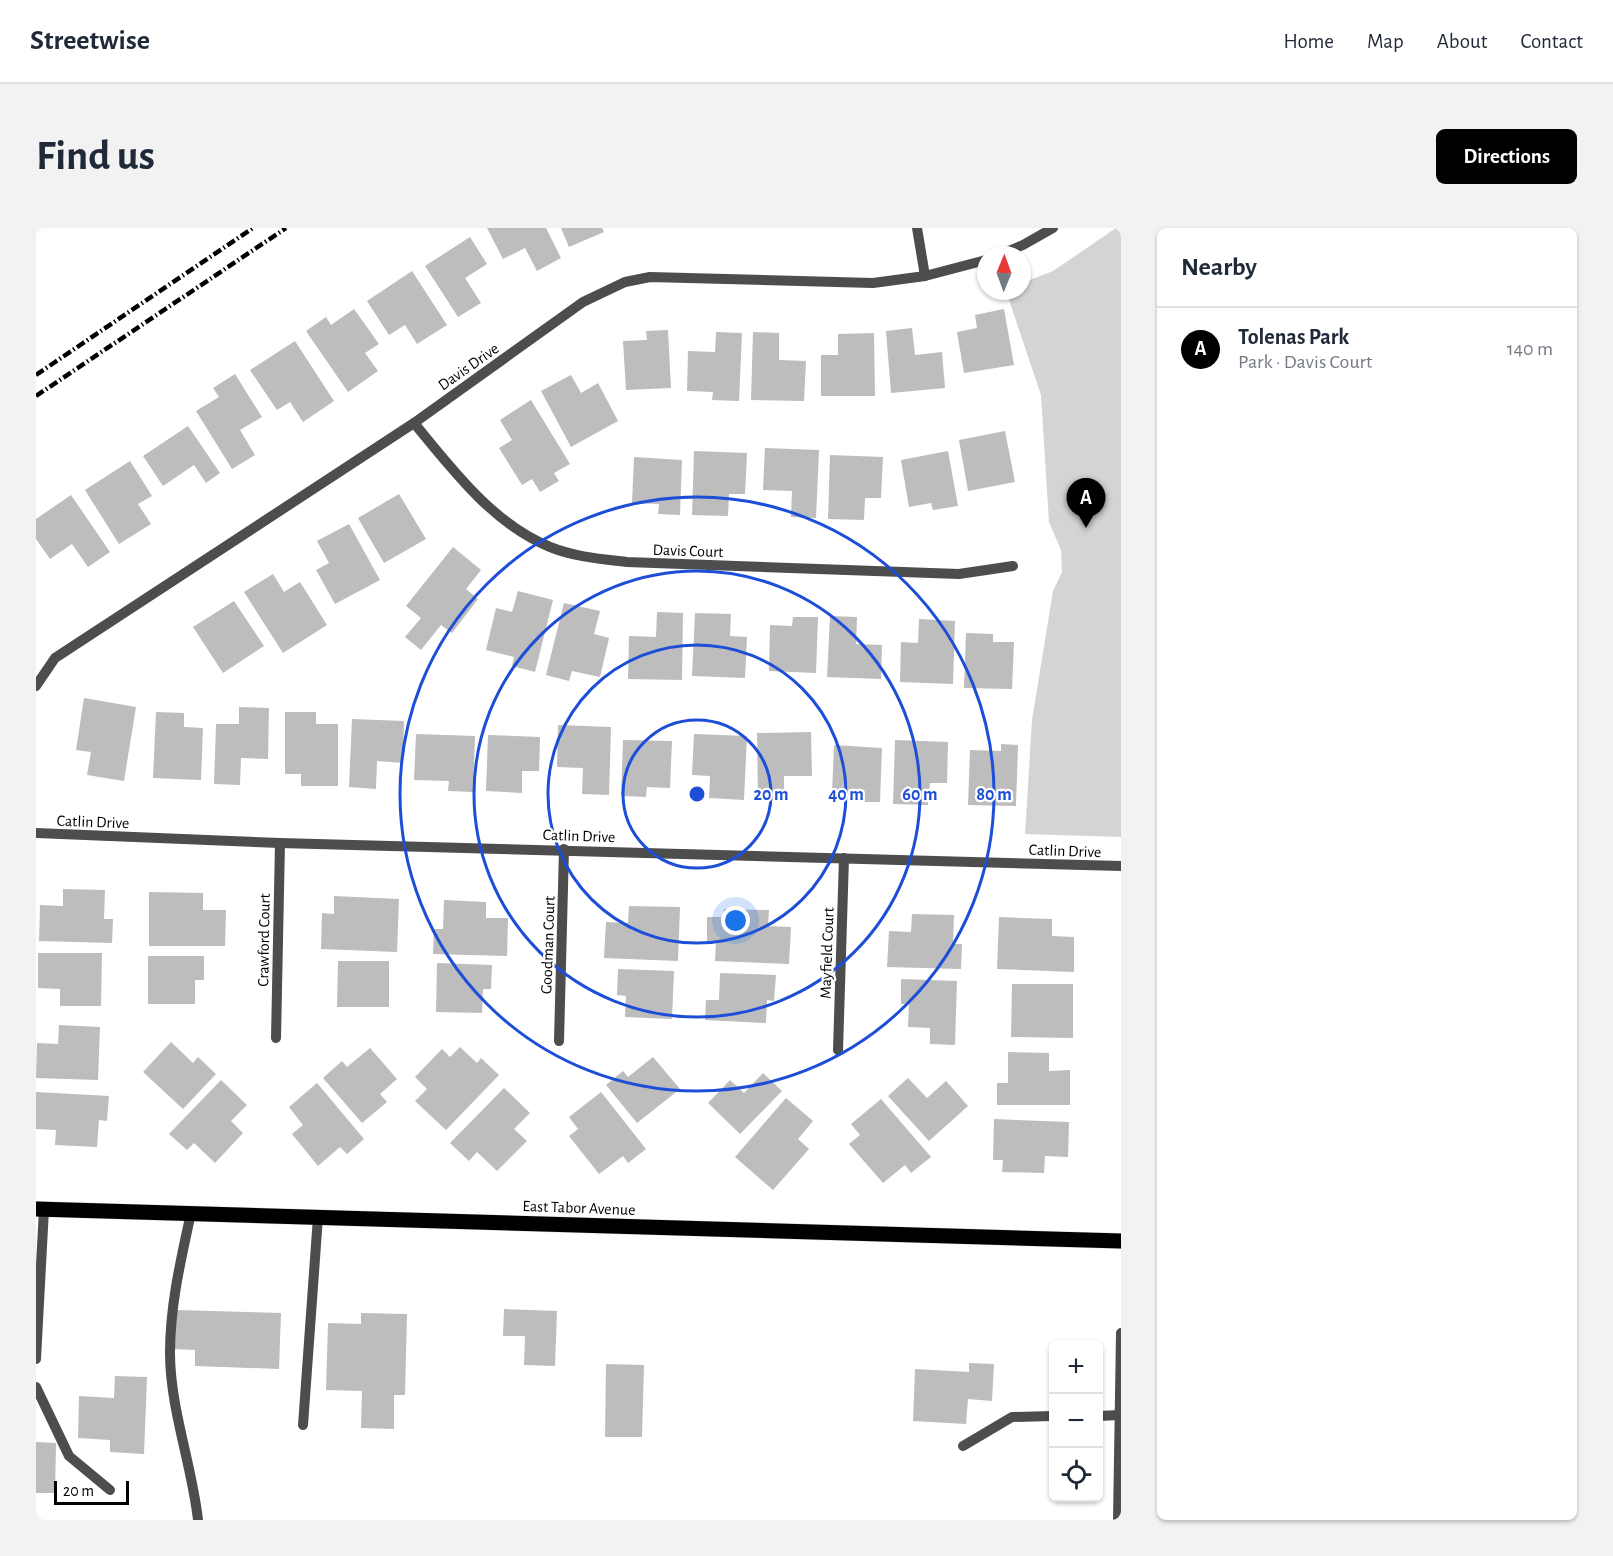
<!DOCTYPE html>
<meta charset="utf-8">
<style>
:root{--surface:#fff;--page:#f2f2f3;--text:#1f2937;--muted:#747a83;--line:#e0e1e3;--accent:#000}
body{margin:0;font-family:"Alegreya Sans",sans-serif;background:var(--page);color:var(--text)}
.controls{position:absolute;right:18px;bottom:18px;display:grid;overflow:hidden;border-radius:9px;box-shadow:0 2px 4px #0004}
.controls button{width:54px;height:54px;display:grid;place-items:center;padding:0;border:0;border-bottom:2px solid var(--line);background:var(--surface);color:var(--text);font:30px sans-serif}
.compass{position:absolute;left:941px;top:18px;width:54px;height:54px;border-radius:50%;background:var(--surface);box-shadow:0 2px 4px #0004;rotate:1deg}
.scale{position:absolute;left:18px;bottom:15px;width:75px;box-sizing:border-box;padding-left:6px;border:3px solid #000;border-top:0;font-size:16px;line-height:21px;white-space:nowrap;color:#000;-webkit-text-stroke:4px #fff;paint-order:stroke}
.you{position:absolute;left:700px;top:693px;width:21px;height:21px;margin:-15px;border:4px solid #fff;border-radius:50%;background:#1a73e8;box-shadow:0 0 0 9px #1a73e833}
.badge{display:grid;place-items:center;width:39px;height:39px;border-radius:50%;background:var(--accent);color:#fff;font-size:20px;font-weight:700}
.pin{position:absolute;translate:-50% -50px;filter:drop-shadow(0 2px 3px #0008)}
.pin::after{content:'';position:absolute;top:32px;width:21px;height:18px;background:inherit;clip-path:polygon(0 0,100% 0,50% 100%)}
.list{margin:0;padding:0;list-style:none}
h2{display:flex;justify-content:space-between;align-items:center;height:78px;margin:0;padding:0 24px;font-size:26px}
h2 small{font-size:20px;font-weight:400;color:var(--muted)}
.list li{display:grid;grid-template-columns:39px 1fr auto;gap:18px;align-items:center;box-sizing:border-box;height:84px;padding:0 24px;border-top:2px solid var(--line)}
.list b{display:block;font-size:22px;white-space:nowrap}
.list p{margin:0;font-size:20px;white-space:nowrap;color:var(--muted)}
.list em{font-size:20px;font-style:normal;color:var(--muted)}
.icon{flex:none;width:33px;height:33px;fill:none;stroke:currentColor;stroke-width:2;stroke-linecap:round;stroke-linejoin:round}
.map{position:relative;flex:none;width:1085px;height:1292px;overflow:hidden;border-radius:9px}
header{display:flex;align-items:center;gap:36px;box-sizing:border-box;height:84px;padding:0 30px;background:var(--surface);border-bottom:2px solid var(--line)}
header strong{font-size:28px}
nav{display:flex;gap:33px;margin-inline-start:auto;font-size:21px}
.intro{display:flex;align-items:center;justify-content:space-between;box-sizing:border-box;height:144px;padding:0 36px}
h1{margin:0;font-size:42px}
.button{padding:15px 27px;border-radius:9px;background:var(--accent);color:#fff;font-size:21px;font-weight:700}
main{display:flex;gap:36px;padding:0 36px}
aside{flex:1;background:var(--surface);border-radius:9px;box-shadow:0 2px 4px #0004}
.map>svg:first-child{display:block}
.green{fill:#d4d4d4}
.building{fill:#bdbdbd}
.lines{fill:none;stroke-linecap:round;stroke-linejoin:round}
.major-casing{stroke:#dbdbdb;stroke-width:16}
.minor{stroke:#4d4d4d;stroke-width:10}
.major{stroke:#000;stroke-width:15}
.rail{stroke:#000;stroke-width:4.5;stroke-dasharray:9 3 1.5 3;stroke-linecap:butt}
.ring{fill:none;stroke:#1d4ed8;stroke-width:3}
.labels{text-anchor:middle;stroke-width:4.5;stroke-linejoin:round;paint-order:stroke}
.street-label{font-size:16px;fill:#000;stroke:#fff}
.centre{fill:#1d4ed8;stroke:#fff;stroke-width:3}
.ring-label{font-size:18px;text-anchor:middle;font-weight:bold;fill:#1d4ed8;stroke:#fff;stroke-width:4.5;stroke-linejoin:round;paint-order:stroke}
</style>
<header>
<strong>Streetwise</strong>
<nav><a>Home</a><a>Map</a><a>About</a><a>Contact</a></nav>
</header>
<div class="intro"><h1>Find us</h1><a class="button">Directions</a></div>
<main>
<div class="map">
<svg width="1085" height="1292" viewBox="0 0 1085 1292">
<rect width="100%" height="100%" fill="#fff"/>
<path class="green" d="M1080,0H1085V609L989,606L996,492L1017,363L1026,344L1025,322L1013,294L1005,167L970,63H986V55L1017,43Z"/>
<g class="building">
<path d="M451,0H510L525,30L501,43L489,20L467,31Z"/>
<path d="M525,0H566L568,4L533,19Z"/>
<path d="M434,9L451,36L429,50L445,75L422,89L389,38Z"/>
<path d="M376,43L411,97L381,116L369,97L353,107L331,73Z"/>
<path d="M318,81L343,116L329,125L342,143L312,164L270,103L290,89L295,97Z"/>
<path d="M968,81L978,137L928,145L921,104L941,100L939,87Z"/>
<path d="M876,100L879,127L906,124L909,160L855,165L850,103Z"/>
<path d="M632,102L635,160L590,162L587,113L611,112L610,103Z"/>
<path d="M680,104L706,105L703,173L676,172L677,164L651,163L652,123L679,124Z"/>
<path d="M717,104L743,105V132L770,133L768,173L715,172Z"/>
<path d="M838,105L839,168H785V127H802V106Z"/>
<path d="M259,113L298,173L267,194L254,174L241,182L214,142Z"/>
<path d="M199,146L226,189L204,202L219,227L196,241L160,183L183,169L177,160Z"/>
<path d="M535,147L545,165L562,155L582,193L535,219L505,163Z"/>
<path d="M495,172L534,236L518,245L523,253L504,264L496,251L486,257L463,220L476,212L464,192Z"/>
<path d="M152,198L184,245L170,255L158,237L127,258L107,228Z"/>
<path d="M969,203L979,254L932,263L923,212Z"/>
<path d="M729,220L783,222L780,290L755,289L756,263L727,262Z"/>
<path d="M658,223L711,225L709,266H693L692,288L656,287Z"/>
<path d="M912,223L922,278L897,282L895,275L873,279L865,232Z"/>
<path d="M794,227L847,229L845,270H829L828,292L792,291Z"/>
<path d="M598,229L646,232L644,287L622,286L623,276L596,275Z"/>
<path d="M94,233L116,268L102,276L115,296L83,316L49,262Z"/>
<path d="M363,266L390,311L348,335L322,290Z"/>
<path d="M35,267L74,324L52,339L36,316L14,331L0,311V291Z"/>
<path d="M313,296L344,352L299,376L280,342L293,335L281,313Z"/>
<path d="M417,319L445,342L430,361L442,371L416,405L405,397L385,422L369,409L385,390L370,378Z"/>
<path d="M237,346L248,364L264,354L291,397L247,425L208,364Z"/>
<path d="M482,363L517,372L499,444L476,438L478,429L450,422L460,380L476,384Z"/>
<path d="M198,373L228,418L187,445L157,399Z"/>
<path d="M528,375L564,383L558,406L573,410L564,449L536,443L533,453L510,447Z"/>
<path d="M621,384L647,385L646,452L592,451L593,408L620,409Z"/>
<path d="M659,385L695,386L694,408L711,409L709,450L656,448Z"/>
<path d="M794,388L821,389L820,416L846,417L845,451L791,449Z"/>
<path d="M757,389H782L780,445L733,443L734,397L756,398Z"/>
<path d="M883,391L919,393L917,456L864,454L865,414L882,415Z"/>
<path d="M930,405L957,406V414H978L976,461L928,460Z"/>
<path d="M48,470L100,479L88,553L51,547L55,524L40,522Z"/>
<path d="M203,479L233,480L232,531L205,530L204,557L178,556L180,496H203Z"/>
<path d="M120,484L148,485V499L167,500L165,552L117,550Z"/>
<path d="M249,484H280V496H302V558H265V546H249Z"/>
<path d="M316,491L368,493L367,535L341,533L340,561L313,559Z"/>
<path d="M522,497L575,499L573,567L546,566L547,540L521,539Z"/>
<path d="M775,504L776,548H748V572L722,573L721,505Z"/>
<path d="M380,506L439,508L437,564L412,563L413,553L378,552Z"/>
<path d="M658,506L711,508L708,572L673,570L674,548L656,547Z"/>
<path d="M452,507L504,509L503,543H486V565L450,563Z"/>
<path d="M587,512L636,513L634,560L611,559L610,569L585,568Z"/>
<path d="M859,512L912,514L911,555H894L892,577L857,576Z"/>
<path d="M965,516L982,517L980,578L932,577L934,522L965,523Z"/>
<path d="M798,517L846,520L844,574H818V567L796,566Z"/>
<path d="M27,661L69,662L68,691H77L76,715L3,713L4,677L27,678Z"/>
<path d="M113,664L167,665V682H190L189,718H113Z"/>
<path d="M298,668L363,671L361,724L285,721L286,685L298,686Z"/>
<path d="M408,672L450,674V690H472L471,728L397,726L398,701H407Z"/>
<path d="M593,678L644,679L642,733L568,730L570,694L592,695Z"/>
<path d="M688,681L733,682L732,698L755,699L753,736L679,733L680,713H671V689H687Z"/>
<path d="M876,686L918,687L917,716H926L925,741L851,739L853,703L875,704Z"/>
<path d="M963,689L1016,691V708L1038,709V744L961,741Z"/>
<path d="M2,725H66L65,778H24V761L2,760Z"/>
<path d="M112,728H168V752H159V776H112Z"/>
<path d="M302,733H353V779H301Z"/>
<path d="M401,735L456,737L455,761H447L446,785L400,784Z"/>
<path d="M582,741L638,743L636,791L589,789L590,768L581,767Z"/>
<path d="M684,745L740,747L738,773L731,772L730,795L669,792L670,772H683Z"/>
<path d="M865,751L921,753L919,817L894,816V800L872,799L873,776H865Z"/>
<path d="M976,756H1037V810L975,809Z"/>
<path d="M23,797L64,799L62,852L0,850L1,815L22,816Z"/>
<path d="M135,814L157,835L162,829L180,846L147,881L107,844Z"/>
<path d="M424,819L441,835L445,830L463,847L410,902L379,873L391,861L379,849L406,821L414,829Z"/>
<path d="M334,820L361,851L344,866L351,874L326,895L287,850L306,833L311,839Z"/>
<path d="M972,824L1013,825V843L1034,842V877H961V855H972Z"/>
<path d="M617,829L644,861L601,895L570,857L587,843L592,849Z"/>
<path d="M727,845L746,863L704,906L672,875L694,852L708,865Z"/>
<path d="M872,850L891,870L910,853L932,878L893,913L852,868Z"/>
<path d="M185,852L211,877L195,893L207,905L179,935L158,915L151,922L133,906Z"/>
<path d="M281,855L328,911L311,926L304,919L282,938L256,906L267,897L253,879Z"/>
<path d="M468,860L494,885L478,901L491,913L461,943L441,924L433,933L414,915Z"/>
<path d="M0,864L73,868L71,893L63,892L61,919L19,917L20,902L0,901Z"/>
<path d="M565,864L610,921L592,935L587,928L563,946L533,908L542,901L533,889Z"/>
<path d="M750,870L777,893L762,911L773,921L737,962L699,929Z"/>
<path d="M845,871L895,929L875,945L869,937L847,955L813,916L824,907L815,896Z"/>
<path d="M958,891L1033,894L1032,929L1009,928L1008,945L966,944L967,932H957Z"/>
<path d="M468,1081L521,1083L519,1138L488,1137L489,1108H467Z"/>
<path d="M139,1082L245,1085L243,1141L159,1138V1122L138,1121Z"/>
<path d="M325,1085L371,1086L369,1167H358V1201L325,1200L326,1163L290,1162L292,1095L325,1096Z"/>
<path d="M933,1135L958,1136L956,1173L932,1171L930,1196L877,1193L879,1141L933,1144Z"/>
<path d="M570,1136L608,1137L606,1209H569Z"/>
<path d="M79,1148L111,1149L108,1226L74,1224V1212L42,1210L43,1168L78,1170Z"/>
<path d="M0,1214L20,1215L19,1265H0Z"/>
</g>
<g class="lines">
<defs>
<path id="major" d="M0,981L1085,1013"/>
</defs>
<use href="#major" class="major-casing"/>
<g class="minor">
<path d="M881,0L889,48"/>
<path d="M963,27L987,17L1017,0"/>
<path d="M378,195C416,241 457,296 514,319C539,329 565,331 591,334L923,346L977,338"/>
<path d="M0,458L19,430L378,195L547,74L589,54L614,49L837,55L889,48L950,32"/>
<path d="M0,605L244,615L1085,638"/>
<path d="M240,810L244,615"/>
<path d="M523,813L528,621"/>
<path d="M802,822L808,630"/>
<path d="M155,985C145,1031 134,1077 134,1125C134,1180 156,1237 162,1292"/>
<path d="M0,1131L8,981"/>
<path d="M0,1159L33,1228L74,1262"/>
<path d="M1062,1188L1084,1187"/>
<path d="M267,1197L282,989"/>
<path d="M927,1218L976,1189L1017,1188"/>
<path d="M1082,1292L1085,1105"/>
</g>
<use href="#major" class="major"/>
<g class="rail">
<path d="M0,147L217,0"/>
<path d="M0,168L250,0"/>
</g>
</g>
<g class="ring">
<circle cx="661" cy="566" r="74"/>
<circle cx="661" cy="566" r="149"/>
<circle cx="661" cy="566" r="223"/>
<circle cx="661" cy="566" r="297"/>
</g>
<g class="labels">
<g class="street-label">
<text transform="translate(432 138) rotate(-35)" y="6">Davis Drive</text>
<text transform="translate(652 322) rotate(2)" y="6">Davis Court</text>
<text transform="translate(57 593) rotate(2)" y="6">Catlin Drive</text>
<text transform="translate(543 607) rotate(2)" y="6">Catlin Drive</text>
<text transform="translate(1029 622) rotate(2)" y="6">Catlin Drive</text>
<text transform="translate(227 712) rotate(-89)" y="6">Crawford Court</text>
<text transform="translate(511 717) rotate(-88)" y="6">Goodman Court</text>
<text transform="translate(790 725) rotate(-88)" y="6">Mayfield Court</text>
<text transform="translate(543 979) rotate(2)" y="6">East Tabor Avenue</text>
</g>
</g>
<circle cx="661" cy="566" r="9" class="centre"/>
<g class="ring-label">
<text x="735" y="572">20 m</text>
<text x="810" y="572">40 m</text>
<text x="884" y="572">60 m</text>
<text x="958" y="572">80 m</text>
</g>
</svg>
<div class="controls">
<button>+</button>
<button>−</button>
<button><svg class="icon" aria-label="locate" viewBox="0 0 24 24"><circle cx="12" cy="12" r="6"/><path d="M12 2v4M12 18v4M2 12h4M18 12h4"/></svg></button>
</div>
<svg class="compass" viewBox="-18 -18 36 36"><path d="M0-13l5 13h-10z" fill="#e53935"/><path d="M0 13l5-13h-10z" fill="#747a83"/></svg>
<div class="scale">20 m</div>
<div class="you"></div>
<div class="pin badge" style="left:1050px;top:300px">A</div>
</div>
<aside>
<h2>Nearby<small></small></h2>
<ul class="list">
<li><span class="badge">A</span><div><b>Tolenas Park</b><p>Park · Davis Court</p></div><em>140 m</em></li>
</ul>
</aside>
</main>
